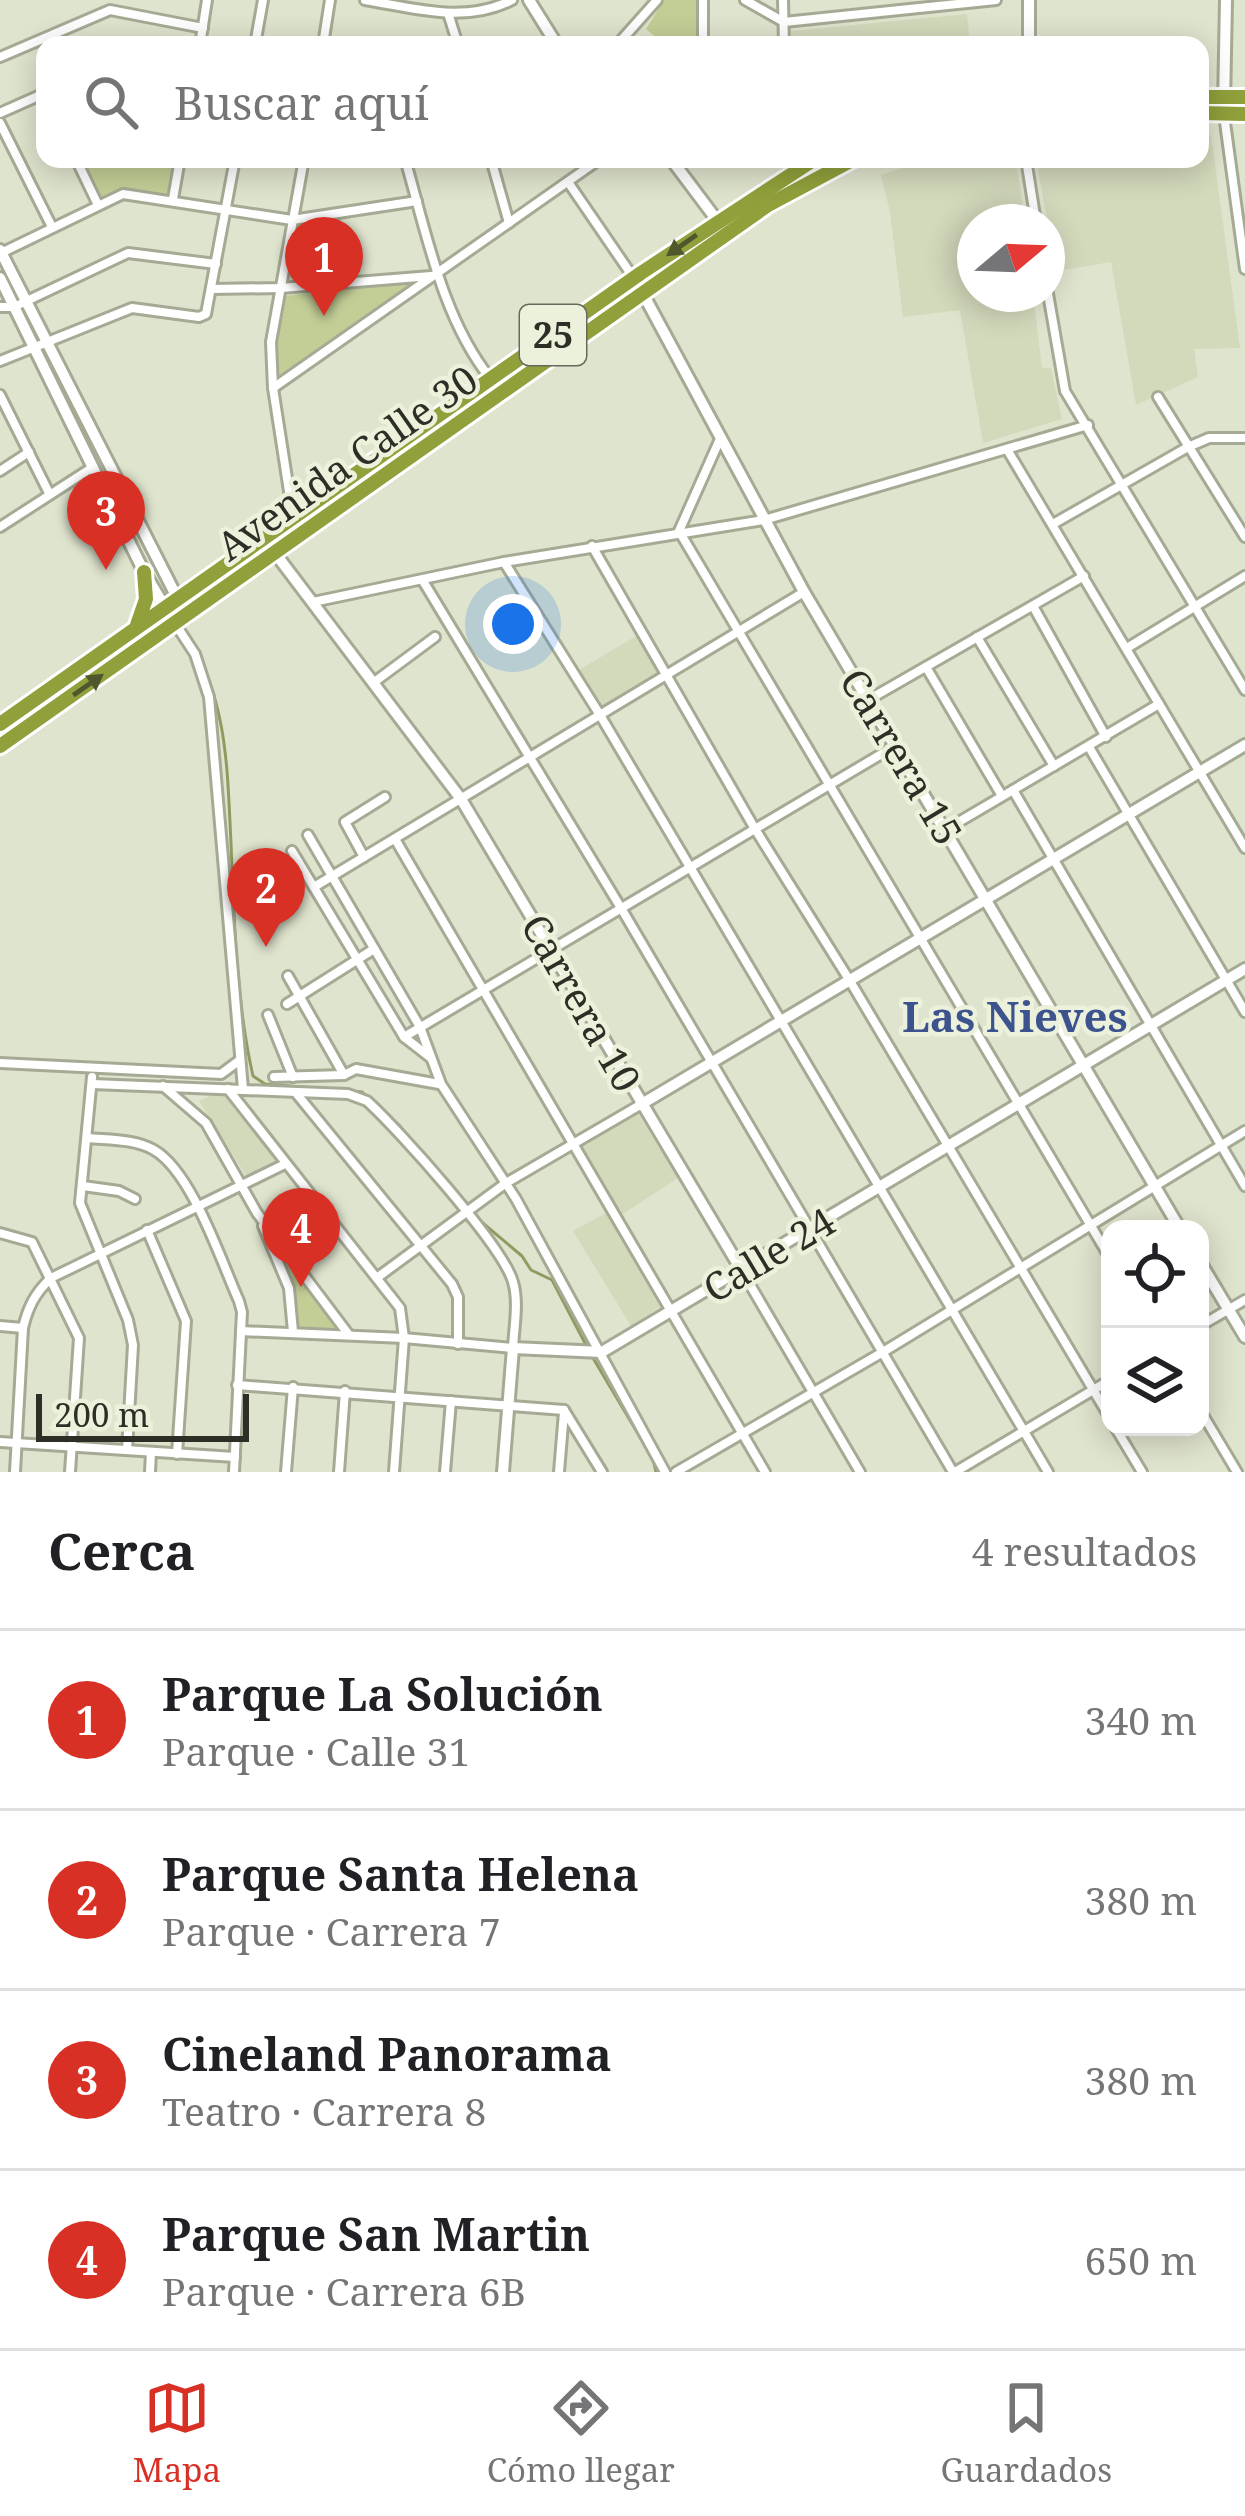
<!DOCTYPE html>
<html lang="es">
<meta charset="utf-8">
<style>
:root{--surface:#fff;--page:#f6f6f6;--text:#202124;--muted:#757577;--line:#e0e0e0;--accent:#d93025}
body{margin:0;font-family:"Noto Serif",serif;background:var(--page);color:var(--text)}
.controls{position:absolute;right:36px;bottom:36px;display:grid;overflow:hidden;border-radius:24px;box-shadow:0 6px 30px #0003}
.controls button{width:108px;height:108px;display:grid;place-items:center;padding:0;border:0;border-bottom:3px solid var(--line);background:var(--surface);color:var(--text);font:60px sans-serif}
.compass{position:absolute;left:957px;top:204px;width:108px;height:108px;border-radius:50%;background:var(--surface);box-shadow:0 6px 30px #0003;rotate:71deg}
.scale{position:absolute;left:36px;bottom:30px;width:213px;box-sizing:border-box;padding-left:12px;border:6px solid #2d2f26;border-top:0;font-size:33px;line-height:42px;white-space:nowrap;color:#2d2f26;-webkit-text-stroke:9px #ecf1db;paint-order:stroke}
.you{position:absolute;left:513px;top:624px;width:42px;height:42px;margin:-30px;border:9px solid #fff;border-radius:50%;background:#1a73e8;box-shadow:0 0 0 18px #1a73e833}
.badge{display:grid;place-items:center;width:78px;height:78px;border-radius:50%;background:var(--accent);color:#fff;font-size:39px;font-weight:700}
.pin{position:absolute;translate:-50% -99px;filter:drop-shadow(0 3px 6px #0008)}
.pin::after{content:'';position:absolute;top:63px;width:42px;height:36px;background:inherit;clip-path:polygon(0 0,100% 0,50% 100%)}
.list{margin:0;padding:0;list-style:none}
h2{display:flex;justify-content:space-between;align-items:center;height:156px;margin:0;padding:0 48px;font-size:51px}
h2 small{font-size:39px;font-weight:400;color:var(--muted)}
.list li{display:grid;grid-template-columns:78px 1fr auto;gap:36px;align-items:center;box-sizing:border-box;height:180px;padding:0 48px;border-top:3px solid var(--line)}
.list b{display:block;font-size:45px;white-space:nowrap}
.list p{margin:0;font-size:39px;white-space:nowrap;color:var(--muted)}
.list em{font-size:39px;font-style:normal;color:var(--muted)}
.icon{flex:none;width:66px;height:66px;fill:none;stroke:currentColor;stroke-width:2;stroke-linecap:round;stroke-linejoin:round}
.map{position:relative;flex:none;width:1245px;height:1472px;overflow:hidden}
.search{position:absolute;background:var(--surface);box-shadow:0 6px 30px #0003;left:36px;right:36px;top:36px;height:132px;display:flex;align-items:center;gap:30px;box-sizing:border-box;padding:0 42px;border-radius:24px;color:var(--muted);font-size:45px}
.sheet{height:876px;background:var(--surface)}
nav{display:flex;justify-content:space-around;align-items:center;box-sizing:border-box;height:168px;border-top:3px solid var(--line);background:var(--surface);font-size:33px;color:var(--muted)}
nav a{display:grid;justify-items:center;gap:6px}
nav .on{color:var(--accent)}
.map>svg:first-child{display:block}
.built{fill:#d3d9bb}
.green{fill:#c3ce96}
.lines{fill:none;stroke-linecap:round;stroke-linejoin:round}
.stream{stroke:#909b60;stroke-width:3}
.street-casing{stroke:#a5aa94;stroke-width:14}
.secondary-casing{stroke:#a5aa94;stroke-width:16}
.highway-casing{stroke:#fff;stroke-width:20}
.street{stroke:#fff;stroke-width:8}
.secondary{stroke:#fff;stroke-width:10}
.highway{stroke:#91a03b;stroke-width:14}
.oneway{fill:#50572d}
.labels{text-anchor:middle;stroke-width:9;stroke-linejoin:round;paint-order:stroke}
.shield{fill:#ecf1db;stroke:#66695c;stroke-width:3}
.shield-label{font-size:36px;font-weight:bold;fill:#2d2f26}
.street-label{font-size:39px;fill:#2d2f26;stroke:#ecf1db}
.neighbourhood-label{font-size:42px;font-weight:bold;fill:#3d538e;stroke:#ecf1db}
</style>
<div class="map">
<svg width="1245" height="1472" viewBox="0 0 1245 1472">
<rect width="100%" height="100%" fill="#dfe4ce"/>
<g class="built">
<path d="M967,14L970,45H792L791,31Z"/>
<path d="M1211,135L1240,348L1194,349L1198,377L1136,405L1111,262L1057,271L1036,159H1200V136Z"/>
<path d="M930,159L935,163L962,159L964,163L978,159H1016L1025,222H975V294H1033L1042,368H1051L1062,419L983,443L960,310L903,317L890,212L881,175Z"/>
<path d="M638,635L662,673L601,711L577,671Z"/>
<path d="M221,1091L277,1161L247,1177L199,1101Z"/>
<path d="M637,1112L678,1178L618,1217L578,1146Z"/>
<path d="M606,1213L660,1307L631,1326L573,1231Z"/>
</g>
<g class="green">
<path d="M664,0H696L699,45H665L646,29Z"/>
<path d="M81,159H175L168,201L111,195L100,198Z"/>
<path d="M415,281L280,381L276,336L284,296Z"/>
<path d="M274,1239L343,1331L296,1329Z"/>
</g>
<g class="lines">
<g class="stream">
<path d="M81,427L95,458"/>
<path d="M188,636C228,704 227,767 231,843C234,919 236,1001 253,1076L265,1084L362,1092L399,1125L421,1153"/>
<path d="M478,1219L522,1256L531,1270L552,1280L586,1345"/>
<path d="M590,1353L653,1459L656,1472"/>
</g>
<defs>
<g id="street">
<path d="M365,0C414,8 465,24 512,0"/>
<path d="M703,0V45"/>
<path d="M745,0L784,22L996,0"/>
<path d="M783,0L784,45"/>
<path d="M448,13L458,45"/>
<path d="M200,45L207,0"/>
<path d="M255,45L263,0"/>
<path d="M323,45L330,0"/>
<path d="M617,45L657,0"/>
<path d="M0,57L110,10L203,28"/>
<path d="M0,113L45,93"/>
<path d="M1224,115L1245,269"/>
<path d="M0,123L52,227"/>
<path d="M76,159L98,205"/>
<path d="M405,159C426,231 442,318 490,378"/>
<path d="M491,159L509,223"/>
<path d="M1026,159L1036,222"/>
<path d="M568,182L633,277"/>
<path d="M173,199L180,159"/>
<path d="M1,253L123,194L292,220L417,201"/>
<path d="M1047,288L1065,391L1245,690"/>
<path d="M211,289L281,288L431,276"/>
<path d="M0,307H14L128,253L216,264"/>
<path d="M0,361L132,308L199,317L206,314L235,159"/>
<path d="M273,388L600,159"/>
<path d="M0,395L49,493"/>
<path d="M1158,397L1245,537"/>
<path d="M720,439L679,531L1110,1258"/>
<path d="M1008,451L1245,848"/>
<path d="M0,471L29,452"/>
<path d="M293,517L273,388L271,342L304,159"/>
<path d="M1053,524L1188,447L1209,438H1245"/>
<path d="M0,527L93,467"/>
<path d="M592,546L755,829L850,981L1110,1418"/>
<path d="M504,562L600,715L1048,1472"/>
<path d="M423,581L621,908L953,1472"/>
<path d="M313,602L504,562L764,520L1088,425"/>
<path d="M1033,606L1106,737"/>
<path d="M176,625L195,654L209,697L243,1089"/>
<path d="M977,637L1054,766"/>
<path d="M1127,648L1245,576"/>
<path d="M926,667L1002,796"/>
<path d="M373,683L435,637"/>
<path d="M868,700L1084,576"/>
<path d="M1089,747L1245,1012"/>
<path d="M1013,790L1245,1186"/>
<path d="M945,830L1159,704"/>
<path d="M308,835L420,1027L441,1084L516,1199L665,1472"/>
<path d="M395,839L765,1472"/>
<path d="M292,851L404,1037L431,1058"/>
<path d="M364,857L345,822L385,797"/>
<path d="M314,887L804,592"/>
<path d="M288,976L344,1075"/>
<path d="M287,1004L374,949"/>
<path d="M268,1015L293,1077"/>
<path d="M404,1037L895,746"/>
<path d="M0,1063L221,1074L240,1060"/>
<path d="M92,1077L80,1203L128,1320L133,1345L127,1450"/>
<path d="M274,1077L344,1075L356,1069L439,1084"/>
<path d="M92,1084L348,1094L367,1101C398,1129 503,1246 513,1282C519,1302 514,1327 513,1348L404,1338L241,1331"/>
<path d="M163,1086L206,1123L257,1213L349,1335"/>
<path d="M228,1089L400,1308L404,1338L394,1472"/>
<path d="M296,1093L452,1284L458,1297V1344"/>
<path d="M88,1138C110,1140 135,1139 154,1150C192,1172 221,1261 239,1301L242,1312L234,1472"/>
<path d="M83,1186L119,1191L135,1199"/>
<path d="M263,1226L289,1288L293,1332"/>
<path d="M147,1230L186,1321L177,1454"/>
<path d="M0,1233L32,1242L79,1338L70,1472"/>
<path d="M742,1271L860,1472"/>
<path d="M378,1277L506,1183L640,1105"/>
<path d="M0,1326L23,1328"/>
<path d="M1200,1326L1245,1300"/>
<path d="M237,1385L564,1410"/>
<path d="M564,1410L602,1472"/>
<path d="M1200,1410L1237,1472"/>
<path d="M1115,1427L1142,1472"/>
<path d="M0,1442L235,1457"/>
<path d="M15,1472L23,1328C28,1307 35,1293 51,1278L285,1164"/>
<path d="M150,1472L151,1452"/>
<path d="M286,1472L293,1387"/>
<path d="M339,1472L345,1391"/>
<path d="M445,1472L451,1401"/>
<path d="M559,1472L564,1412"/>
<path d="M676,1472L883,1352L1245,1131"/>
<path d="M955,1472L1110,1380"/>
</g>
<g id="secondary">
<path d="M529,0L557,45"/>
<path d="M1029,45V0"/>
<path d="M1224,105L1226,0"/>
<path d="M671,159L722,227"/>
<path d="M0,250L187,617"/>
<path d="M0,278L144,572L175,624"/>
<path d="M641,290L804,592L1180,1229"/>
<path d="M275,553L461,799L742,1271"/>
<path d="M640,1105L1245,745"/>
<path d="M1200,1262L1245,1337"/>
<path d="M503,1472L513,1348L602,1352L1245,969"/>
</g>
<g id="highway">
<path d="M1200,97H1245"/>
<path d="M1200,113L1245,114"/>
<path d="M137,625L146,599L144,572"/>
<path d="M0,724L641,273L815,159"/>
<path d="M0,746L768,205L854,159"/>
</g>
</defs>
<use href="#street" class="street-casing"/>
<use href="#secondary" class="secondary-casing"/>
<use href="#highway" class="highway-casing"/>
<use href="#street" class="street"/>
<use href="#secondary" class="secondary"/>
<use href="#highway" class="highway"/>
</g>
<defs><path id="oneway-solid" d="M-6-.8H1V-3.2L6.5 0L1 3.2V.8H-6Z" transform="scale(3)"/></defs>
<g class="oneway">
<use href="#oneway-solid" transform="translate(682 245) rotate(145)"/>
<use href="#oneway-solid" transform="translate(88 685) rotate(-35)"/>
</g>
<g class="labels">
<rect class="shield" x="520" y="305" width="66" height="60" rx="9"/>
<g class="shield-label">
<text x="553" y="348">25</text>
</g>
<g class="street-label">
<text transform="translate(347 463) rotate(-35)" y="14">Avenida Calle 30</text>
<text transform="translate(901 757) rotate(59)" y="14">Carrera 15</text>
<text transform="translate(581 1003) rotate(60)" y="14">Carrera 10</text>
<text transform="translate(769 1255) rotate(-31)" y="14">Calle 24</text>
</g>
<g class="neighbourhood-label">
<text x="1015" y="1032">Las Nieves</text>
</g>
</g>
</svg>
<div class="controls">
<button><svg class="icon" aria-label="locate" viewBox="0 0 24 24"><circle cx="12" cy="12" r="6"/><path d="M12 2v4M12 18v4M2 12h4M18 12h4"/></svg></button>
<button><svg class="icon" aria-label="layers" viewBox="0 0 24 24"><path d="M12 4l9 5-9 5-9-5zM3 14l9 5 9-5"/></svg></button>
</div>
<svg class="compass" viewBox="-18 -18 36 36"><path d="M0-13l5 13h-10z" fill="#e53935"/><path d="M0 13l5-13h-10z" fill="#757577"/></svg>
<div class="scale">200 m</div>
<div class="you"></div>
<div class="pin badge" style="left:324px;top:316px">1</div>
<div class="pin badge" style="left:266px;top:947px">2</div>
<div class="pin badge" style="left:106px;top:570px">3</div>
<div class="pin badge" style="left:301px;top:1287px">4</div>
<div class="search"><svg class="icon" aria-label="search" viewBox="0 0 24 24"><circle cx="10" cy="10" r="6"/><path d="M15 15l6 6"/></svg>Buscar aquí</div>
</div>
<section class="sheet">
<h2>Cerca<small>4 resultados</small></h2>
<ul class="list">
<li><span class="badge">1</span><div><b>Parque La Solución</b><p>Parque · Calle 31</p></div><em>340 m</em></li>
<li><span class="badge">2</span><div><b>Parque Santa Helena</b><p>Parque · Carrera 7</p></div><em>380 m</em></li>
<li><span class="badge">3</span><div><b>Cineland Panorama</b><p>Teatro · Carrera 8</p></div><em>380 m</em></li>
<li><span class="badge">4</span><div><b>Parque San Martin</b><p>Parque · Carrera 6B</p></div><em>650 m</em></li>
</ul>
</section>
<nav>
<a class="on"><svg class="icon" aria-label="map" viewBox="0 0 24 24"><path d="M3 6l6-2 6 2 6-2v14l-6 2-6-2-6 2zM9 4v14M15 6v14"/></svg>Mapa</a>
<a><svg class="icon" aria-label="directions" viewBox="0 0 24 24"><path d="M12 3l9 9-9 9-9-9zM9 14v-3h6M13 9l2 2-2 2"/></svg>Cómo llegar</a>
<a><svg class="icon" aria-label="saved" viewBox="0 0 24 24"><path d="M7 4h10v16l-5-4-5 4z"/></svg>Guardados</a>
</nav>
